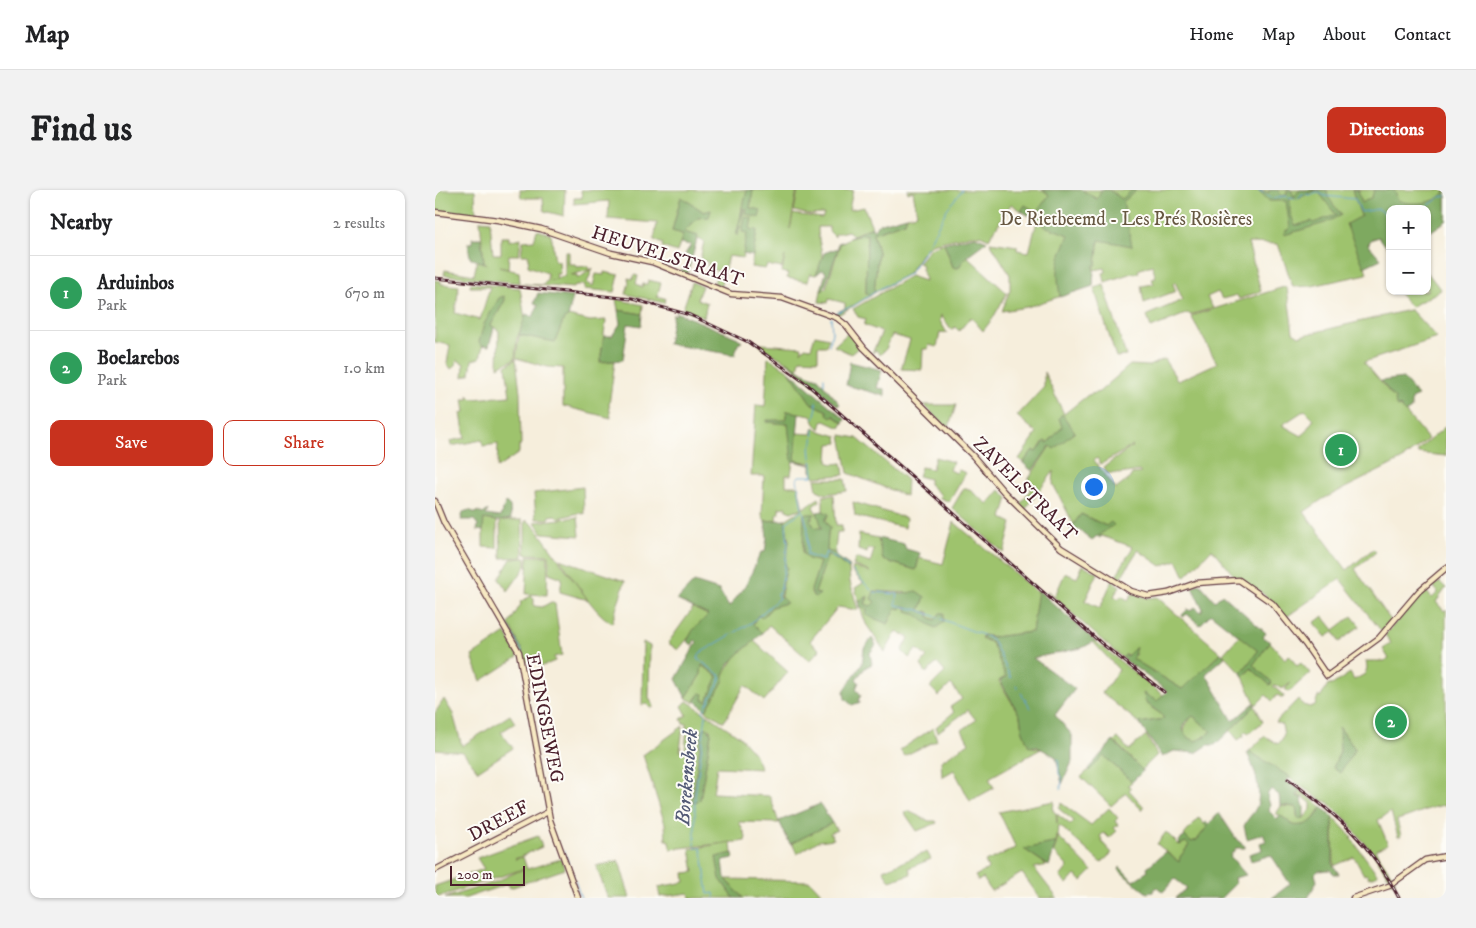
<!DOCTYPE html>
<meta charset="utf-8">
<style>
:root{--surface:#fff;--page:#f2f2f2;--text:#202124;--muted:#757577;--line:#e0e0e0;--accent:#c8321e}
body{margin:0;font-family:"IM FELL DW Pica",serif;background:var(--page);color:var(--text)}
.controls{position:absolute;right:15px;top:15px;display:grid;overflow:hidden;border-radius:10px;box-shadow:0 1px 4px #0004}
.controls button{width:45px;height:45px;display:grid;place-items:center;padding:0;border:0;border-bottom:1px solid var(--line);background:var(--surface);color:var(--text);font:25px sans-serif}
.scale{position:absolute;left:15px;bottom:12px;width:75px;box-sizing:border-box;padding-left:5px;border:2px solid #4a1f2b;border-top:0;font-size:14px;line-height:18px;white-space:nowrap;color:#4a1f2b;-webkit-text-stroke:4px #fdfcf7;paint-order:stroke}
.you{position:absolute;left:658px;top:296px;width:18px;height:18px;margin:-12px;border:4px solid #fff;border-radius:50%;background:#1a73e8;box-shadow:0 0 0 8px #1a73e833}
.badge{display:grid;place-items:center;width:32px;height:32px;border-radius:50%;background:var(--accent);color:#fff;font-size:16px;font-weight:700}
.pin{position:absolute;translate:-50% -50%;border:2px solid #fff;box-shadow:0 1px 5px #0006}
.list{margin:0;padding:0;list-style:none}
h2{display:flex;justify-content:space-between;align-items:center;height:65px;margin:0;padding:0 20px;font-size:21px}
h2 small{font-size:16px;font-weight:400;color:var(--muted)}
.list li{display:grid;grid-template-columns:32px 1fr auto;gap:15px;align-items:center;box-sizing:border-box;height:75px;padding:0 20px;border-top:1px solid var(--line)}
.list b{display:block;font-size:19px;white-space:nowrap}
.list p{margin:0;font-size:16px;white-space:nowrap;color:var(--muted)}
.list em{font-size:16px;font-style:normal;color:var(--muted)}
.actions{display:flex;gap:10px;padding:15px 20px}
.actions a{flex:1;padding:11px 0;border:1px solid var(--accent);border-radius:10px;text-align:center;font-size:18px;color:var(--accent)}
.actions .main{background:var(--accent);color:#fff}
.map{position:relative;flex:none;width:1011px;height:708px;overflow:hidden;border-radius:10px}
header{display:flex;align-items:center;gap:30px;box-sizing:border-box;height:70px;padding:0 25px;background:var(--surface);border-bottom:1px solid var(--line)}
header strong{font-size:24px}
nav{display:flex;gap:28px;margin-inline-start:auto;font-size:18px}
.intro{display:flex;align-items:center;justify-content:space-between;box-sizing:border-box;height:120px;padding:0 30px}
h1{margin:0;font-size:35px}
.button{padding:12px 22px;border-radius:10px;background:var(--accent);color:#fff;font-size:18px;font-weight:700}
main{display:flex;gap:30px;padding:0 30px}
aside{flex:1;background:var(--surface);border-radius:10px;box-shadow:0 1px 4px #0004}
.map>svg:first-child{display:block}
.green{fill:#9ec36d;stroke:#74714c;fill-rule:evenodd}
.forest{fill:#7ea960;stroke:#646446;fill-rule:evenodd}
.lines{fill:none;stroke-linecap:round;stroke-linejoin:round}
.stream{stroke:#5da1d2;stroke-width:1}
.secondary-casing{stroke:#643e46;stroke-width:7}
.secondary{stroke:#f7e9c3;stroke-width:4.5}
.rail-casing{stroke:#4a1f2b;stroke-width:3}
.rail{stroke:#fdfcf7;stroke-width:1;stroke-dasharray:4;stroke-linecap:butt}
.labels{text-anchor:middle;stroke-width:4;stroke-linejoin:round;paint-order:stroke}
.park-label{font-size:19px;fill:#675842;stroke:#fdfcf7}
.street-label{font-size:19px;fill:#4a1f2b;stroke:#fdfcf7}
.water-label{font-size:20px;font-style:italic;fill:#535a76;stroke:#fdfcf7}
</style>
<header>
<strong>Map</strong>
<nav><a>Home</a><a>Map</a><a>About</a><a>Contact</a></nav>
</header>
<div class="intro"><h1>Find us</h1><a class="button">Directions</a></div>
<main>
<aside>
<h2>Nearby<small>2 results</small></h2>
<ul class="list">
<li><span class="badge" style="background:#2e9e5b">1</span><div><b>Arduinbos</b><p>Park</p></div><em>670 m</em></li>
<li><span class="badge" style="background:#2e9e5b">2</span><div><b>Boelarebos</b><p>Park</p></div><em>1.0 km</em></li>
</ul>
<div class="actions"><a class="main">Save</a><a>Share</a></div>
</aside>
<div class="map">
<svg width="1011" height="708" viewBox="0 0 1011 708">
<rect width="100%" height="100%" fill="#fdfcf7"/>
<filter id="ink" filterUnits="userSpaceOnUse"><feTurbulence type="fractalNoise" baseFrequency=".02" numOctaves="2"/><feDisplacementMap in="SourceGraphic" scale="10" xChannelSelector="R" yChannelSelector="G"/><feConvolveMatrix kernelMatrix="1 2 1 2 8 2 1 2 1" color-interpolation-filters="sRGB"/></filter>
<filter id="wash" filterUnits="userSpaceOnUse"><feTurbulence type="fractalNoise" baseFrequency=".0096" numOctaves="4" result="noise"/><feDisplacementMap in="SourceGraphic" scale="20" xChannelSelector="R" yChannelSelector="G"/><feGaussianBlur stdDeviation="1.12" result="paint"/><feColorMatrix in="noise" values="0 0 0 0 0 0 0 0 0 0 0 0 0 0 0 0 0 1.4 0 .05"/><feComposite in="paint" operator="in"/></filter>
<g filter="url(#wash)">
<rect width="100%" height="100%" fill="#f6eedc"/>
<g class="green">
<path d="M0,0H40L41,25L0,21Z"/>
<path d="M85,0H130L129,26L109,21L108,8H86Z"/>
<path d="M146,0H312L309,17L307,16L303,45L309,19L324,28L315,18L318,0H362L355,39L358,24L387,28L389,24L375,25L359,21L363,0H418L414,20L429,17L437,37L418,45L413,41L400,44V47L394,41V37H383C383,61 393,61 381,85L375,84L373,92L352,88L353,84L347,82L350,66L347,78L332,75L330,79L316,77L322,40L315,39L308,68L293,66L285,98L278,96L283,81L272,78L273,72L265,70L269,51L262,49L263,46L248,42L263,28L274,26L276,20L269,22L246,7L237,41L248,44L242,62L227,57L228,54L219,50L222,33L173,29L174,11L139,14V8H147Z"/>
<path d="M472,0H1011V31L992,44V19H955V61L944,47L935,50L929,77L930,76L932,84L877,96L858,97L843,54L813,53L826,101L804,109L802,105L787,109L783,102L772,107L778,118L755,125L753,123L716,138L712,125L748,110L740,92L738,94L741,101L709,113L706,96L719,94L717,89L721,88L717,75L703,80L704,83H697L670,92L668,83L671,82L670,78L659,80L658,96L592,117L567,121L575,100V85L555,52L582,56V60L594,62L602,31L576,14L554,49L545,45H536L497,54L488,62L473,84L439,103L443,62L438,43L470,32L472,26L482,24L478,1L473,3Z"/>
<path d="M45,30L55,31L58,64H66V47H74V51L86,48L84,65H74L73,79L64,77L84,82L85,93L9,85L10,80L39,85L42,71L52,74L49,72Z"/>
<path d="M102,40L116,44L120,71H124L125,84H121L122,88L115,91L130,86V62H134V74H141L142,77L153,76L154,80L136,85H142V88H144L158,78L152,93L158,96L161,84L169,85V82L184,85L180,102L149,99L150,95H140L139,98L87,94L107,95L112,91V83L93,76L94,65H86L88,51L99,50Z"/>
<path d="M432,43L431,103L435,106L401,126L399,124L410,118V113L394,109L393,113L384,112L386,100L391,98L405,54L414,48Z"/>
<path d="M509,53L518,77L523,78L532,66L572,103L558,128L548,141L536,127L524,141L520,137L516,140L506,125L505,131L512,143L505,142L502,157L494,155L493,159H488L487,180L466,179L475,150L457,145L451,159L445,165L441,160L437,163L447,142L429,135L431,129L423,127L418,119L475,86L490,91L486,74L483,73L495,58Z"/>
<path d="M992,82L1006,100L976,117L962,101H992Z"/>
<path d="M199,85L203,86L201,94L207,97L208,94H212L213,90L226,93L222,107L230,108L229,113L191,104L194,92L193,88L198,89Z"/>
<path d="M0,90L6,91V94L24,96L20,123L45,130L55,97H35L36,93L85,98L90,129L82,148L80,169L63,177L64,141L56,135L70,110L67,106L46,153L48,155L45,168L37,170L35,184L28,187L29,174L22,170L21,175L16,179L12,173L15,155L0,152Z"/>
<path d="M257,92L267,96L262,109L272,113L269,127L248,119Z"/>
<path d="M669,95L691,166L681,167L659,98Z"/>
<path d="M849,97L852,98L858,142L864,146L974,120H976L1002,148L929,172L960,209L963,217H966L993,249L968,269L888,309L869,322L912,380L938,359L941,362L920,379L957,432L947,442L905,389L850,428L830,405L801,388L777,359L750,387L742,370L726,376L703,360L683,392L679,389L698,357L664,345L671,336L646,324L639,335L618,294L619,281L589,321L584,316L596,299L591,293L615,256L640,242L624,228L628,237L612,253L609,251L602,262L598,260L588,273L584,269L602,243L582,226L609,197V182L629,224L653,205L664,202L695,175L714,176L729,169L743,191L782,173L756,126ZM870,220L879,229L867,246L847,235ZM698,256L669,277L672,283L684,284L704,281L706,283L697,284L694,289L681,299L659,270L662,268L666,274Z"/>
<path d="M181,109L208,115L207,124L183,120Z"/>
<path d="M133,126L155,131L171,130L165,172L180,171L174,215L176,228L128,216V178L113,177L81,168L84,145L119,151L129,129Z"/>
<path d="M414,142L425,156L416,164L399,156Z"/>
<path d="M380,145L394,148L391,156H383V170L365,169L363,179L325,156L326,154L367,157L366,162L370,157L376,158Z"/>
<path d="M333,167L354,181L376,213L381,214L408,233L405,238L390,231L387,232L385,239L380,234L376,225L352,221L350,230L333,232L353,234L358,271L356,285H351V296H363L368,318L356,322L351,320V317L344,318V324L341,325L342,330L330,331L327,325L329,286H316L321,215L330,216Z"/>
<path d="M81,169L85,202L86,255H84V263L62,278L63,254L48,256L47,250L16,256L15,251L30,248L26,223L30,222L28,209H34L33,205L37,209L75,206L71,176Z"/>
<path d="M489,215H521L514,237L512,238Z"/>
<path d="M1011,236V266L982,263L984,259Z"/>
<path d="M379,237L385,241L402,246L403,253L394,254L393,272L398,274L407,273L409,285L380,287L376,281V273L360,270L361,243L377,244Z"/>
<path d="M406,245L422,248L472,290L471,306L413,283Z"/>
<path d="M500,267L518,272L515,280L521,283L524,280L531,283L514,312L504,307L506,305L494,294V289L483,286L486,277L497,279Z"/>
<path d="M380,289H410L412,301L391,304L382,300Z"/>
<path d="M148,297L149,324L144,323L124,328L121,325L115,326L114,329H101L99,303Z"/>
<path d="M529,298H532L553,314L565,300L573,308L567,328L577,333L569,363L517,318Z"/>
<path d="M399,305L401,335H407V342H402L400,363L392,361L393,342L395,338L390,330L392,329L388,321V306Z"/>
<path d="M384,308L385,311L378,316C380,323 388,328 387,338H380L375,330L378,328L369,324L368,363L373,369L385,372L376,402L378,406L384,404L380,403L392,366L395,364L414,379L415,392L423,420L403,417L375,451L385,460L375,471L334,435L327,443L318,434L323,425L327,428L337,417L346,414C345,402 350,388 351,376L350,374L354,352L350,330Z"/>
<path d="M418,312L471,328L470,338L420,326Z"/>
<path d="M143,327L145,346L107,343L100,332Z"/>
<path d="M48,329L62,331V358L48,357Z"/>
<path d="M65,330H87L88,367L66,368Z"/>
<path d="M90,331H93L101,338L153,410L125,402L127,388L114,383V365L90,364Z"/>
<path d="M519,332L603,403L597,442L558,447L548,445L546,448L557,453L571,487L564,491L585,526L587,539L594,556L606,559L554,588L559,598L535,611L519,580L507,587L506,571L534,553L527,540L541,530L533,520L503,542L501,537L519,522L515,517L527,509L516,494L504,506L495,497L510,482L502,473L491,483L486,475L492,467L482,459L474,468L467,461L474,448L462,441L450,462L431,434L425,417L433,419L431,424L453,434L461,418L467,416L501,438L504,435L502,430L495,428L494,422H488L485,419L490,407L477,403L439,401L440,412L436,417L430,414L433,408L424,412L420,398L428,393L417,381L418,377L435,382L418,375L421,368L435,373L439,360L433,358L432,363L423,360L424,344L443,348L448,370L481,380L484,368L508,374Z"/>
<path d="M93,366H113L112,405L91,404Z"/>
<path d="M91,368V376L73,401L64,389L76,369Z"/>
<path d="M125,369L190,391L177,433C158,423 138,387 125,369Z"/>
<path d="M648,375L663,383L650,411L665,418L677,391L685,396L679,406L684,409L686,406L693,410L698,403L712,408L722,407L786,463L747,499L698,469L701,464L690,465L687,468L612,401L620,406L630,383L642,388Z"/>
<path d="M1005,392L1011,398L1001,412L1009,421L1011,419V615C993,617 979,626 962,630L966,646L963,647L956,622L943,630L953,654L940,660L961,691L957,693L939,664L915,636L917,635L890,610L889,612L814,561L830,546L843,554C850,547 849,544 847,535L841,532L863,509L868,515L875,517L880,515L883,506L886,507L893,494L897,495L915,483L919,490L930,484L932,478L931,471H949L954,469L948,459L956,453L950,445L989,399L997,408L1003,402L998,396ZM905,538L920,559L898,578L905,561Z"/>
<path d="M96,406L99,409V416L107,417L116,412L120,414L127,465L119,467L120,471L105,477L101,468L91,472L88,464L92,482L82,454L59,415L65,421L88,462L74,434L86,414L85,412Z"/>
<path d="M258,418L273,425L243,460L233,453Z"/>
<path d="M888,426L899,440L917,426L925,436L904,452L899,442L891,447L879,433Z"/>
<path d="M71,443L83,467L46,491L37,466Z"/>
<path d="M805,445L823,461L806,483L788,464Z"/>
<path d="M319,451L353,482L329,511L310,495L289,532L271,521L289,490L288,486L301,466Z"/>
<path d="M660,451L729,506L722,511L709,505L717,518L726,524L729,529L704,533L667,503L684,480L658,452Z"/>
<path d="M208,452L215,456L214,508L219,517L215,518L212,514L207,515Z"/>
<path d="M835,452L850,469L854,465L862,476L866,473L875,483L854,502L850,499L856,493L847,499L840,495L838,496L849,506L848,508L842,505L837,511L831,505L821,515L808,487L816,478L835,495L837,493L818,475Z"/>
<path d="M267,475L283,487L272,511L261,507L260,513L251,508L266,484Z"/>
<path d="M9,509L18,524L27,556L75,525L80,533L66,542L78,558L43,581L28,562L0,559V523Z"/>
<path d="M252,511L304,546L319,563L326,579L282,577L278,603L335,606L344,633L304,632L311,647L310,651L236,659L233,650H231L230,634L208,565L248,536L245,561L250,562L252,534L248,533L246,529L252,525L247,516ZM269,538L275,539L276,544L265,610L259,612L257,610L267,542Z"/>
<path d="M820,516L828,532L813,544L811,541L808,544L809,546L803,550L795,540Z"/>
<path d="M758,526L776,541L768,548L760,551C743,548 749,534 758,526Z"/>
<path d="M498,538L502,550L469,566L465,560Z"/>
<path d="M711,545L722,565L707,580L679,551L683,548L694,560Z"/>
<path d="M669,566L697,592L693,595L696,598L694,600L709,617L707,620L691,603L676,616L646,587Z"/>
<path d="M865,600L887,617L875,634L860,636L845,625L841,624L846,616L861,617L862,626L869,628L876,619V613L868,607H863Z"/>
<path d="M619,611L618,621L621,623L622,633V624L636,635L639,631L624,619L626,613L656,635L674,618L683,628L680,631L683,635L679,638L682,641L674,648L669,643L665,646L667,649L666,651L677,663L666,673L624,635L623,646L657,681L647,691L640,685L632,694L625,687L633,677L619,662L623,647L622,646L621,653L589,659L612,675L599,678L622,708H605L587,683L556,701L548,688L543,691L540,686L553,679L550,672L581,658L564,622Z"/>
<path d="M473,621L494,631H501L502,633L482,641L469,622Z"/>
<path d="M898,627L917,647L916,648L943,685L934,688L931,684L929,685L919,667L899,676Z"/>
<path d="M764,628L772,637L762,650L756,652L749,645Z"/>
<path d="M397,633L402,640L395,643L399,649L383,651L362,664L357,653Z"/>
<path d="M731,642L744,655L751,652L754,655L745,667L744,672L722,654Z"/>
<path d="M103,646L107,657L80,669L88,667L92,679L126,669L130,679L75,698L73,694L31,708H10L60,692L88,679L0,708V696L49,679L42,668Z"/>
<path d="M296,652L297,664L281,668L290,696L299,708H255L254,703L225,707L223,697L250,692L249,683L259,682L255,659Z"/>
<path d="M492,662L496,669L474,678L476,684L455,691L448,680Z"/>
<path d="M184,671L195,708H173L161,676Z"/>
<path d="M291,689L375,691L391,708H308Z"/>
</g>
<g class="forest">
<path d="M312,0H318L315,18L326,20L324,28L311,24L312,19H309L303,45H301Z"/>
<path d="M608,0H647L662,9L666,0H674L687,9L697,0H702L688,12L697,56L664,50L661,75H659L658,96L625,107C621,78 622,72 634,45L609,36L610,34L586,21L590,15L602,22L614,5Z"/>
<path d="M823,0L833,3L835,0H843L847,6L852,4V0H856L859,6L865,0H881L862,9L859,7L855,8V22L860,36L876,31L878,33L901,25L882,0H892L893,7L906,25L890,33L849,45V42L855,38L851,11H834Z"/>
<path d="M917,0H923L927,13L937,7L939,0H958L961,3L962,9C970,16 998,14 1006,6C1008,5 1009,2 1011,0V31L992,44V19H955V61L944,47L937,49L933,54L946,69L929,77L911,34L926,26Z"/>
<path d="M246,7L269,22L276,20L274,27L263,28L249,42L263,46L252,86L244,83L246,80H250L255,66L250,64L256,55L245,53L248,44L237,41Z"/>
<path d="M472,26L470,32L438,43L443,62L439,103L435,106L431,103L432,44L414,48L437,37L438,40L443,34Z"/>
<path d="M310,27L317,28L315,39L322,40L318,66L308,64L312,43L307,42Z"/>
<path d="M540,46L552,51L532,66L523,78L518,77L509,53Z"/>
<path d="M37,48H46L49,73L35,68L33,53H38Z"/>
<path d="M409,51L405,54L388,101L386,100L391,82L387,80L381,85L389,63L403,58V53Z"/>
<path d="M103,103L138,107L133,127L129,129L120,152L84,145L91,124L98,127L103,115L99,113Z"/>
<path d="M69,106L70,110L56,135L59,138L54,156L46,155L44,152L49,134L64,108Z"/>
<path d="M183,120L207,124L206,136L193,134L188,170L165,172L169,146H177L185,134Z"/>
<path d="M241,122L303,148L307,152L303,154L300,165L233,154L238,124L241,125Z"/>
<path d="M351,171L371,184L383,188L405,214L403,216Z"/>
<path d="M415,172L447,180L442,198L450,199V206L411,195Z"/>
<path d="M354,181L410,229L408,233L398,225L396,227L392,224V221L376,213Z"/>
<path d="M968,188L983,206L976,209V219L970,223L966,217L961,216L960,209L946,191Z"/>
<path d="M352,221L364,223L360,270L376,275L357,271L353,234L332,232V230H350Z"/>
<path d="M627,224L640,242L619,259L615,256L597,281L588,273L598,260L602,262L610,251L613,253L627,237L624,228Z"/>
<path d="M71,312L75,316L76,329L62,331L49,329L48,341L42,340L43,335L39,330H26L28,322L34,320L41,323L42,321L48,324L53,320L51,325L65,327Z"/>
<path d="M388,321L394,324L390,330L395,338L393,342L392,361L401,363V366L415,376L414,379L393,364L380,403L385,404L381,407L378,406L376,400L385,372L373,369L368,363L369,324H380L375,330L380,338H387L382,322Z"/>
<path d="M646,324L671,336L676,332L679,335L664,345L667,346L665,348L662,346L657,350L643,339L640,343L635,339Z"/>
<path d="M350,330L354,352L350,374L352,377L345,406L352,413L337,417L327,428L323,425L318,434L327,443C317,455 286,473 289,490L271,521L260,510L265,503L269,504L268,509L272,511L283,486L267,475L266,484L251,508L241,489L262,452L260,450L257,455L252,451L258,440L273,425L242,410L259,392L284,400L294,417L311,395L326,362H330L332,347L330,331Z"/>
<path d="M443,348L469,354L471,359L485,363L481,380L448,370Z"/>
<path d="M765,394L780,411L787,404L831,443L828,447L835,452L818,475L837,492L835,495L816,478L808,487L806,483L823,461L776,424L765,435L752,424L748,427L747,425L753,419L755,421L760,417L766,422L768,419L757,396Z"/>
<path d="M603,400L660,451L647,458L598,468L640,499L620,525L637,545V572L627,594L621,567L601,556L594,557L587,539L585,526L565,490L571,487L557,453L547,448L548,445L558,447L597,442Z"/>
<path d="M439,401L468,404L481,401L490,407L485,420L488,422L492,421L495,428L500,430L505,423H509V432L501,438C491,434 484,424 472,421L473,417L467,416L466,419L461,418L453,434L431,425L432,419L425,417L424,412L433,406L430,414L436,416L440,412L436,409Z"/>
<path d="M437,448L441,455L435,463L437,474L431,477L421,489L424,492L421,499L426,505L423,511L426,512L417,515L410,509L409,501L427,474L429,458Z"/>
<path d="M701,457L698,469L747,499L786,463L790,467L771,484L798,531L819,513L820,516L780,555H773L761,563L739,561L727,567L704,533L729,529L726,524L711,513L708,503L722,511L732,501L687,468L690,465L692,466ZM758,526L776,541L768,548L760,551L751,546L748,539L750,533Z"/>
<path d="M904,537L920,559L905,583L898,578L905,561Z"/>
<path d="M269,538H273L276,543L265,610L259,612L257,611L267,542Z"/>
<path d="M678,551L708,581L697,592L669,566L654,581L653,579Z"/>
<path d="M814,561L855,587L852,591L865,600L862,605L863,607H866L869,617V628L863,629L861,617L845,615L844,605L836,599L832,605L835,615L834,621L842,629L845,625L858,635C873,637 879,631 887,617L898,627V675L904,684H899L895,680L883,681L880,684L882,691L873,708H837L855,694L836,665L816,671L814,664L827,660L825,653L831,651L828,644L812,649L809,636C812,628 819,624 822,616C827,600 819,577 812,563Z"/>
<path d="M385,614L397,633L355,654L344,631Z"/>
<path d="M784,623L802,650L810,656V658H801L795,666L811,685L799,688L800,694L786,708H740L752,698L740,689L728,702L722,697L719,699L718,702L712,703C702,695 693,689 684,680L685,677L698,691L713,681L712,677L731,662L744,672L745,667L754,655L751,652L744,655V651L750,646L756,652L762,650L772,637L769,634L771,632L774,634Z"/>
<path d="M618,653H621L614,676L589,659Z"/>
<path d="M298,663L299,668L288,670L290,688L308,708H299L285,689L281,667Z"/>
</g>
<g class="lines">
<g class="stream">
<path d="M806,0H816"/>
<path d="M823,0L838,8L849,6L863,9L867,4L875,5L882,2L890,6L920,9L926,22L944,19L955,28"/>
<path d="M989,19L1005,7L1011,6"/>
<path d="M494,53L512,19L527,0"/>
<path d="M452,95L474,84L493,56"/>
<path d="M417,117L451,95"/>
<path d="M398,124L415,117"/>
<path d="M394,155L397,143L396,128"/>
<path d="M389,187V194"/>
<path d="M379,229L382,217L381,212"/>
<path d="M373,286H378L375,257L378,252L379,239"/>
<path d="M367,319L362,289L364,286H372"/>
<path d="M368,321L373,339L372,365L388,370L391,362L414,377"/>
<path d="M418,381L436,400"/>
<path d="M439,402L463,404L462,408"/>
<path d="M461,410V415L484,420L504,428"/>
<path d="M63,419L86,459L91,479"/>
<path d="M506,429L548,445"/>
<path d="M550,446L557,449L576,488"/>
<path d="M581,496L583,499"/>
<path d="M282,497L286,486L263,469L265,463L316,433L344,408L342,405L346,398L353,354L351,333L368,320"/>
<path d="M586,503L596,518"/>
<path d="M269,520L281,498"/>
<path d="M268,521L271,525"/>
<path d="M623,569L624,584L627,588L626,599"/>
<path d="M260,650V605L271,526"/>
<path d="M260,655V652"/>
<path d="M260,658H266L268,667"/>
<path d="M129,661L134,675"/>
<path d="M268,669L273,704L279,703L280,708"/>
<path d="M136,681L139,689"/>
<path d="M140,691L146,708"/>
</g>
</g>
</g>
<g filter="url(#ink)">
<g class="lines">
<defs>
<g id="secondary">
<path d="M0,22L63,30L106,39L176,63L217,72L296,104L347,108L402,128L411,135L429,158L538,266L569,302L626,358L696,401L713,406L733,403L761,393L804,390L837,413L870,454L892,486L944,448L984,401L1011,378"/>
<path d="M0,311L9,333L84,462L115,630L143,708"/>
<path d="M0,680L113,622"/>
<path d="M918,708L954,696L990,670L1011,666"/>
</g>
</defs>
<use href="#secondary" class="secondary-casing"/>
<use href="#secondary" class="secondary"/>
<defs>
<g id="rail">
<path d="M0,88L197,109L255,125L313,152L372,194L666,453L729,502"/>
<path d="M853,589C902,625 936,653 964,708"/>
</g>
</defs>
<use href="#rail" class="rail-casing"/>
<use href="#rail" class="rail"/>
</g>
</g>
<g class="labels">
<g class="park-label">
<text x="691" y="35">De Rietbeemd - Les Prés Rosières</text>
</g>
<g class="street-label">
<text transform="translate(233 65) rotate(18)" y="7">HEUVELSTRAAT</text>
<text transform="translate(591 298) rotate(45)" y="7">ZAVELSTRAAT</text>
<text transform="translate(111 528) rotate(79)" y="7">EDINGSEWEG</text>
<text transform="translate(63 630) rotate(-28)" y="7">DREEF</text>
</g>
<g class="water-label">
<text transform="translate(251 587) rotate(-85)" y="7">Borekensbeek</text>
</g>
</g>
</svg>
<div class="controls">
<button>+</button>
<button>−</button>
</div>
<div class="scale">200 m</div>
<div class="you"></div>
<div class="pin badge" style="left:906px;top:260px;background:#2e9e5b">1</div>
<div class="pin badge" style="left:956px;top:532px;background:#2e9e5b">2</div>
</div>
</main>
